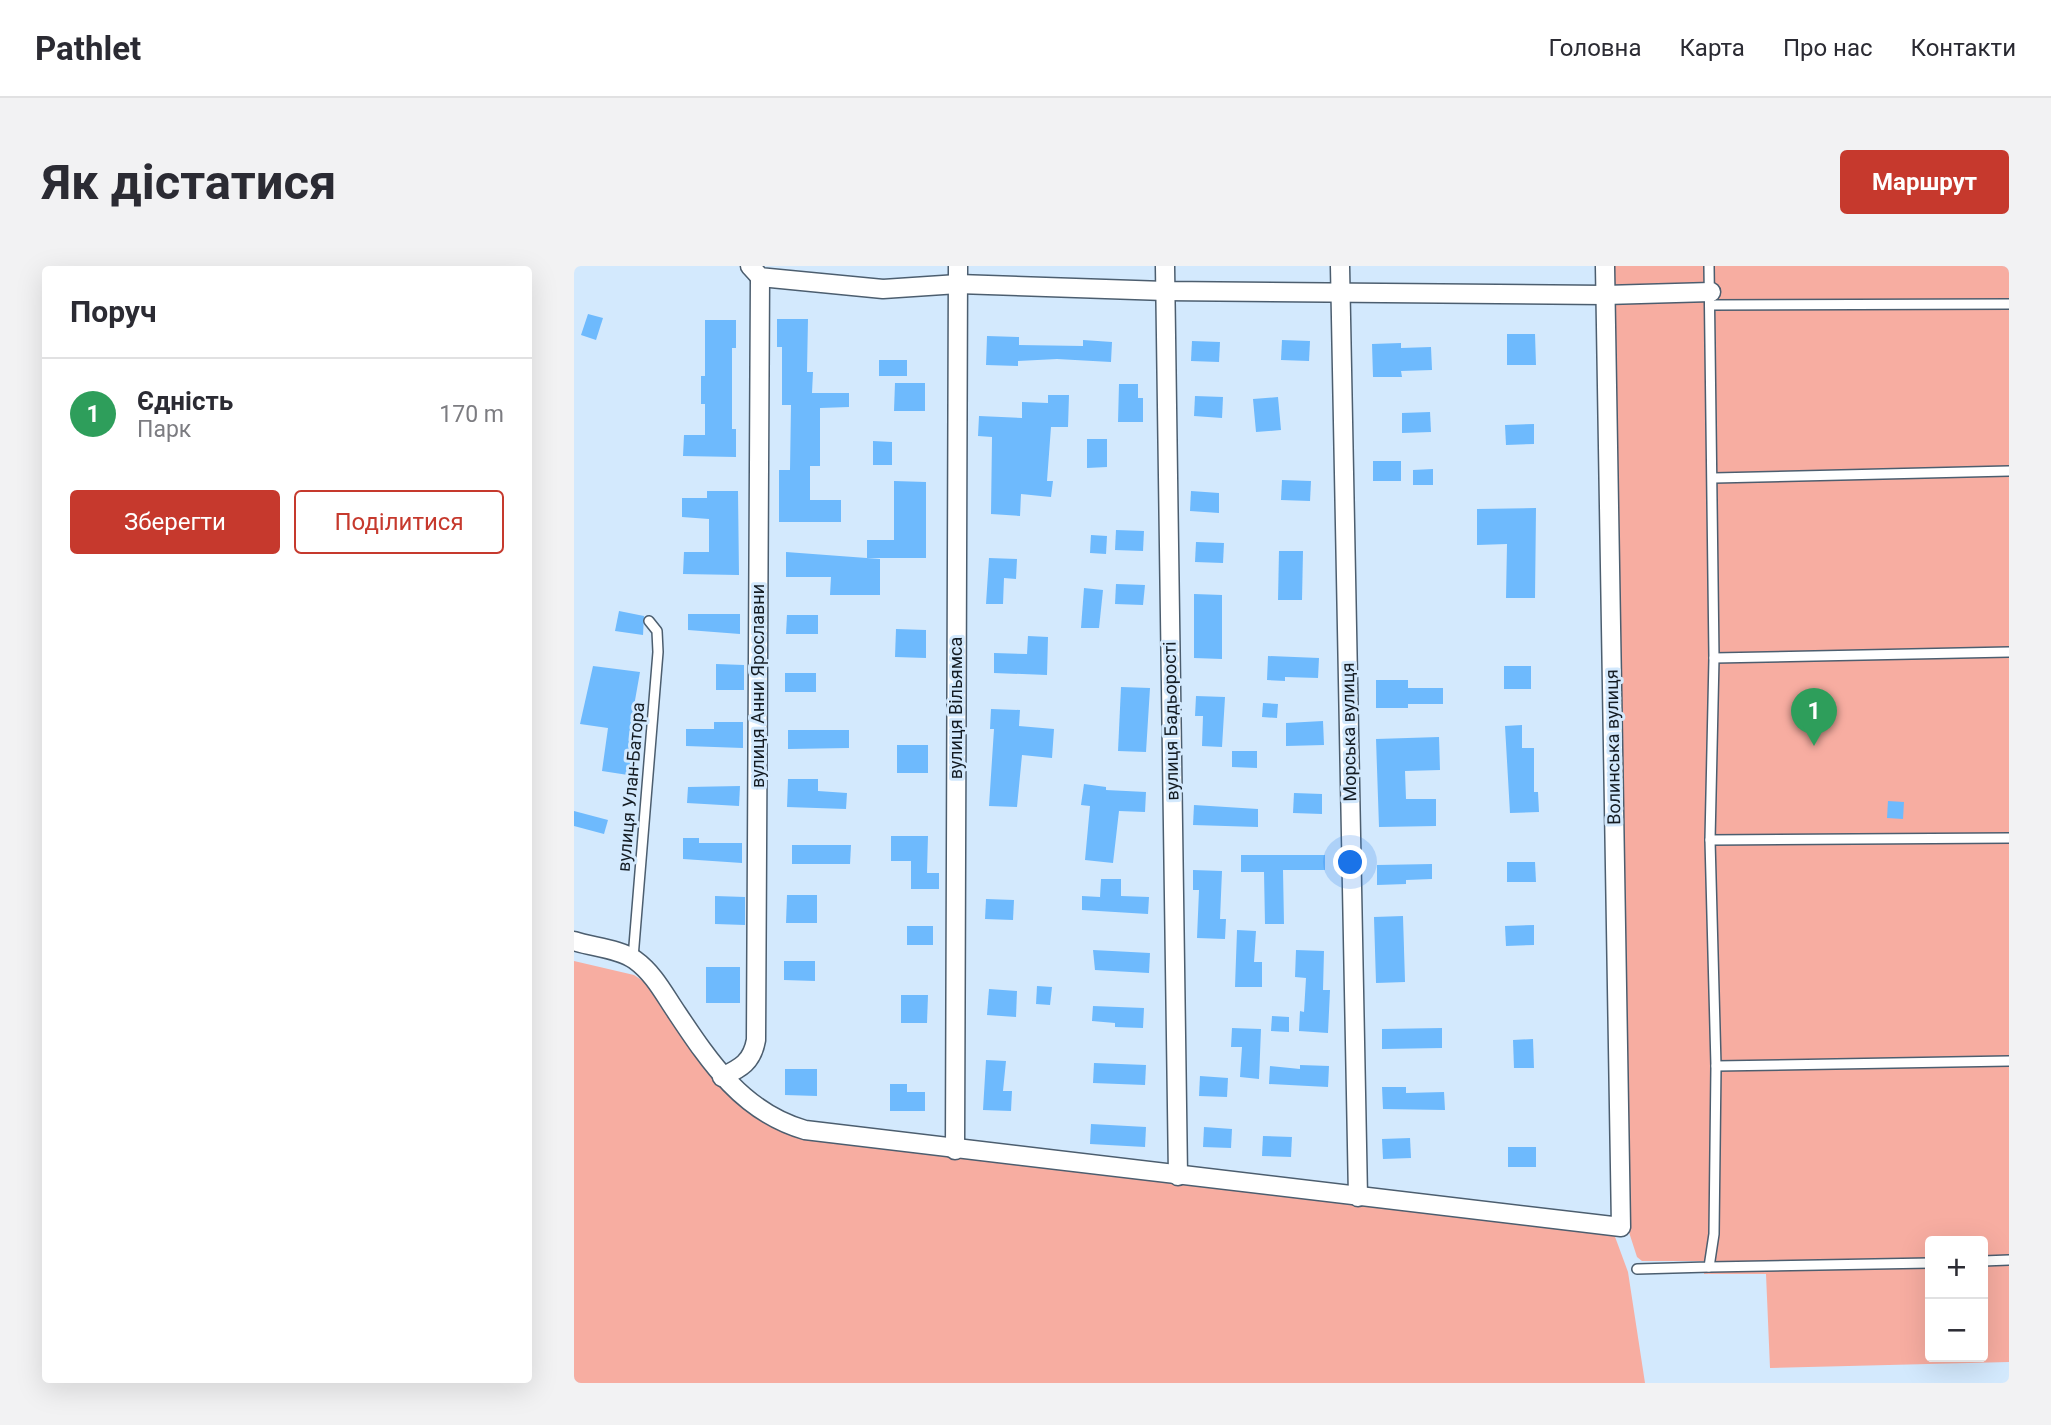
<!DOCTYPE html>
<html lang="uk">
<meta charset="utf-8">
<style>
:root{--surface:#fff;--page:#f2f2f3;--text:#2b2b33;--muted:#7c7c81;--line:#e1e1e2;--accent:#c6392d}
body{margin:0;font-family:Roboto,sans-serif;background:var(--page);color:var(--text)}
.controls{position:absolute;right:21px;bottom:21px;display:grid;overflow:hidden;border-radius:7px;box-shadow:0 7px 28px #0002}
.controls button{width:63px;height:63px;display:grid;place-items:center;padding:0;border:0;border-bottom:2px solid var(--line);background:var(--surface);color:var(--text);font:35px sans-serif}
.you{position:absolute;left:777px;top:597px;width:24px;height:24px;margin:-18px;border:5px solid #fff;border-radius:50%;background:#1a73e8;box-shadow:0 0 0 10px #1a73e833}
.badge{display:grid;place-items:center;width:46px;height:46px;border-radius:50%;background:var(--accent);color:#fff;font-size:23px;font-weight:700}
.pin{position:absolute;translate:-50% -58px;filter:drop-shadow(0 2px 4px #0008)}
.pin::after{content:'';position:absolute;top:37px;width:24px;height:21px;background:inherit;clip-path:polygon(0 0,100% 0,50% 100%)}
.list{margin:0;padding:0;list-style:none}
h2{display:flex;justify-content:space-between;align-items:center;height:91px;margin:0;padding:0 28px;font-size:30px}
h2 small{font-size:23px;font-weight:400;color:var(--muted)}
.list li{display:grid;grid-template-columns:46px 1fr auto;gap:21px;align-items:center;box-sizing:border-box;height:112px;padding:0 28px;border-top:2px solid var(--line)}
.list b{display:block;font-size:26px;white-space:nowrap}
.list p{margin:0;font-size:23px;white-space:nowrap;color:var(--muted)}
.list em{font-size:23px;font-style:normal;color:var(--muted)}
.actions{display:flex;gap:14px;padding:21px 28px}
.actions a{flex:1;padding:16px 0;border:2px solid var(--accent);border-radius:7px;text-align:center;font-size:24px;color:var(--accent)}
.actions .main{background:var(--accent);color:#fff}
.map{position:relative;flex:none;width:1435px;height:1117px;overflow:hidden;border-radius:7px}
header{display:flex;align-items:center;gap:42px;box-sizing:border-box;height:98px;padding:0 35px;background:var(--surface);border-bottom:2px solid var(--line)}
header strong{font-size:33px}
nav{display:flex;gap:38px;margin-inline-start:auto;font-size:24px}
.intro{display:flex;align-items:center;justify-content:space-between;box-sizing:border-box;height:168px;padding:0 42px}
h1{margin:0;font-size:49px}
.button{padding:18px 32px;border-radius:7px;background:var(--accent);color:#fff;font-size:24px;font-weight:700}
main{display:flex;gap:42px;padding:0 42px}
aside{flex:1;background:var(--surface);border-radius:7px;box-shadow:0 7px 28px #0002}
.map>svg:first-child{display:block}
.green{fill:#f7ada1;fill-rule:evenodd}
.building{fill:#6ebafd}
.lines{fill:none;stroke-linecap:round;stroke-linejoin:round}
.lane-casing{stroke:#4c5e6f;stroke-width:12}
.street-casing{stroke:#4c5e6f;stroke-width:21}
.lane{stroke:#fff;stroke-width:9}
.street{stroke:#fff;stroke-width:18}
.labels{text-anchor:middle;stroke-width:6;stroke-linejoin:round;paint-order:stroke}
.street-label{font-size:18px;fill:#141c23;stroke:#d3e9fd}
</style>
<header>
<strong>Pathlet</strong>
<nav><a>Головна</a><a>Карта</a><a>Про нас</a><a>Контакти</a></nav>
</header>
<div class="intro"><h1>Як дістатися</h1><a class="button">Маршрут</a></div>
<main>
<aside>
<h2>Поруч<small></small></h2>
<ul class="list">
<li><span class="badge" style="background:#2e9e5b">1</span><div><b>Єдність</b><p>Парк</p></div><em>170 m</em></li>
</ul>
<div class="actions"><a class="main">Зберегти</a><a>Поділитися</a></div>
</aside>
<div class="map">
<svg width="1435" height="1117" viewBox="0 0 1435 1117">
<rect width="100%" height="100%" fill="#d3e9fd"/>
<g class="green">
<path d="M1036,0H1435V1096L1196,1102L1192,1008H1130V995H1068L1063,991L1053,960ZM1356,975H1409V1091H1356Z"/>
<path d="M0,695L60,709L72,717C117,783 150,847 231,871L1040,968L1054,1006L1071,1117H0Z"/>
</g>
<g class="building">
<path d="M14,48L29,52L22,74L7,69Z"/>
<path d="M203,53H234L233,106H239L238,127H275V141L246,142V200H236V234H267V256H205V204H216L217,139H208V81H203Z"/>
<path d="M131,54H162V82H158V163H162V191L109,190L110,169H131V138H127V110H131Z"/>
<path d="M933,68H961L962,99H933Z"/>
<path d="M413,70L445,71V79L509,80V74L538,76L537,96L483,93L444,95V100L412,99Z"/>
<path d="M708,74L736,75L735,95L707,94Z"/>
<path d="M618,75L646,76L645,96L617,95Z"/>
<path d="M827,77V82L857,81L858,104L827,105L828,111H799L798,78Z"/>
<rect x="305" y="94" width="28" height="16"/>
<path d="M321,117H351V145H320Z"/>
<path d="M545,118H564V132H569V156H544Z"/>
<path d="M474,129H495L494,161H477L473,215H479L477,231L447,228L446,250L417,248L418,171L404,170L405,150L448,152V136L474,137Z"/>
<path d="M621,130L649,131L648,152L620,150Z"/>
<path d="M704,131L707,164L682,166L679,133Z"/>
<path d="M856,146L857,166L828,167V147Z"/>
<path d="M960,158V178L932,179L931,159Z"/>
<path d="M513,173H533V201L513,202Z"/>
<path d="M299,175L318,176V199H299Z"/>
<rect x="799" y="195" width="28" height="20"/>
<path d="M859,203V219H839V204Z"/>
<path d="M708,214L737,215L736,235L707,234Z"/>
<path d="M320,215L352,216V292H293V274H320Z"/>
<path d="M133,225H164L165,309L109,308L110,286H135V253L108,251V232H133Z"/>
<path d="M617,225L645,227V247L616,245Z"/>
<path d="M962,242L961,332H932L933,278L903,279V243Z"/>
<path d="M542,264L570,265L569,285L541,284Z"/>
<path d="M517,269L533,270L532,288L516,287Z"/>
<path d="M622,276L650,277L649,297L621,296Z"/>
<path d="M705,285H729L728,334H704Z"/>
<path d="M212,286L306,293V329H256L257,311H212Z"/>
<path d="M415,292L443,293L442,313L430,312L429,338H412Z"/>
<path d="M542,318L571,319L569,339L541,338Z"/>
<path d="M510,322L529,324L525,362H507Z"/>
<path d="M620,328L648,329V393L620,392Z"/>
<path d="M45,345L70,350L69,369L41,365Z"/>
<path d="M114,348H166V368L114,364Z"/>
<path d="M213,349H244V368H212Z"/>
<path d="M322,363L352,364V392L321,391Z"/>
<path d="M454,370L474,371L473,409L420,407V387L453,388Z"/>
<path d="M694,390L745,392L744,412L711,411V415L693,414Z"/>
<path d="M142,398L170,399V424H142Z"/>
<path d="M19,400L66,406L60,440L66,441L54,509L28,505L34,462L6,458Z"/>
<rect x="930" y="400" width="27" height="23"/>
<rect x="211" y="407" width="31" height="19"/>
<path d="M802,414H834V422H869V438H834V442H802Z"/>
<path d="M547,421L576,422L572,486L544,485Z"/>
<path d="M622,430L651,431L648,481L628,480L629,450H621Z"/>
<path d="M689,437L704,438L703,452L688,451Z"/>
<path d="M417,443L446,444L445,460L480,463L478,492L448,489L443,541L415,540L420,463H416Z"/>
<path d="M749,455L750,479L712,480V457Z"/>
<path d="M140,456H169V482L112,480V463H140Z"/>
<path d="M948,459V482H960V526H964L965,546L936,547L931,460Z"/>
<path d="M214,464H275V482L214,483Z"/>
<path d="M865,471L866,504L831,505L832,533H862V560L805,561L802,473Z"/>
<rect x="323" y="479" width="31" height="28"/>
<path d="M658,485H683V502L658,501Z"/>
<path d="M214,513H244V525L273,527L272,543L213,541Z"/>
<path d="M510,518L532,521V524L572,526L571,546L545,545L539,597L511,594L516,540L507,539Z"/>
<path d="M166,520L165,540L113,537L114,521Z"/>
<path d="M720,527L748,528V548L719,547Z"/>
<path d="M1314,535L1330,536L1329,553L1313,552Z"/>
<path d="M620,539L684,543V561L619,559Z"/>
<path d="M0,545L34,554L30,568L0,560Z"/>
<path d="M317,570H354L353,607H365V623H337V595H317Z"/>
<path d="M109,572H125V577H168V597L109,593Z"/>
<path d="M218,579H277L276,598H218Z"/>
<path d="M667,589H751V604H709L710,658H691L690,606H667Z"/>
<path d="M933,596H961L962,616H933Z"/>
<path d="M858,598V613L832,614V618L803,619V599Z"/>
<path d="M619,604L648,605L646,653H652L651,673L623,672L625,624H619Z"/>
<path d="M527,613H547V630L575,631L574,648L508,644V630L526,631Z"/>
<path d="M213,629H243V657H212Z"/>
<path d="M141,630L171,631V659L141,658Z"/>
<path d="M412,633L440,634L439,654L411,653Z"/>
<path d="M829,650L831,716L802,717L800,651Z"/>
<path d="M960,659V679L932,680L931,660Z"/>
<rect x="333" y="660" width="26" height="19"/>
<path d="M663,664L682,665L680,696H688V721H661Z"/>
<path d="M519,684L576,687L575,707L521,704Z"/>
<path d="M722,684L750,685L749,724H756L754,767L725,765L726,745L730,746L732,712L721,711Z"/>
<path d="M210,695H241V715L210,714Z"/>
<rect x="132" y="701" width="34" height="36"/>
<path d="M463,720L478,721L476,739L462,738Z"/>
<path d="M415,723L443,725L442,751L413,749Z"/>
<path d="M327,729H354L353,757H327Z"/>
<path d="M519,740L570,742L569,762L541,761V757L518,755Z"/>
<path d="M698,750L715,751V766L697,765Z"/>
<path d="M658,762L687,763L685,813L666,811L668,781H657Z"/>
<path d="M868,762V782L808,783V763Z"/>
<path d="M959,773L960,802H940L939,774Z"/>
<path d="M412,794L432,795L429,825H438L437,845L409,844Z"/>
<path d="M520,797L572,799L571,819L519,817Z"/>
<path d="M726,799L755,800L754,821L695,818L696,800L726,803Z"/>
<path d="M211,803H243V830L211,829Z"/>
<path d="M626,810L654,812L653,831L625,830Z"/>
<path d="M316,818H333V826H351V845H316Z"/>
<path d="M808,821H832V827L870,826L871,844L809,843Z"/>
<path d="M517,858L572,861L571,881L516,878Z"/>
<path d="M630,861L658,863L657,882L629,881Z"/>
<path d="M689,870L718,871L717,891L688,890Z"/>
<path d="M836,872L837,892L809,893L808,873Z"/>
<rect x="934" y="881" width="28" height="20"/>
</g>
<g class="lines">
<defs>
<g id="lane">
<path d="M1137,39L1435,38"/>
<path d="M1140,212L1435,205"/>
<path d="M1140,392L1435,386"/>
<path d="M1136,574L1435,572"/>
<path d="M59,692L84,386L83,365L75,355"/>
<path d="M1142,800L1435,795"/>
<path d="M1409,995L1435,994"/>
<path d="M1135,1001L1356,997"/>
<path d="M1063,1003L1135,1001L1140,968L1142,800L1136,574L1140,392L1135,0"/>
</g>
<g id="street">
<path d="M176,0L186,11L309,23L384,18L591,25L1031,29L1137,26"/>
<path d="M591,0L604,910"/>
<path d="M766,0L784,931"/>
<path d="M0,675C18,681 46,683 61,694C79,707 89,726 101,744C135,795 168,846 231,864L1047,961L1031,0"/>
<path d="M148,811C167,802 178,796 182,774L186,11"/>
<path d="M381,884L384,0"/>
</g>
</defs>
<use href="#lane" class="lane-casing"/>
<use href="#street" class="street-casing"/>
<use href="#lane" class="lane"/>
<use href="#street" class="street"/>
</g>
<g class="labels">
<g class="street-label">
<text transform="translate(184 420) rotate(-90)" y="6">вулиця Анни Ярославни</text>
<text transform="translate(382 442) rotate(-90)" y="6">вулиця Вільямса</text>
<text transform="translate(597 455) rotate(-91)" y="6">вулиця Бадьорості</text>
<text transform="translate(775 466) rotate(-91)" y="6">Морська вулиця</text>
<text transform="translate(1039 481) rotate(-91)" y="6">Волинська вулиця</text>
<text transform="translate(57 521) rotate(-85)" y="6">вулиця Улан-Батора</text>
</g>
</g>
</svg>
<div class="controls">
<button>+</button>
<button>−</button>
</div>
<div class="you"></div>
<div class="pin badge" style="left:1240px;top:480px;background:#2e9e5b">1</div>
</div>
</main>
